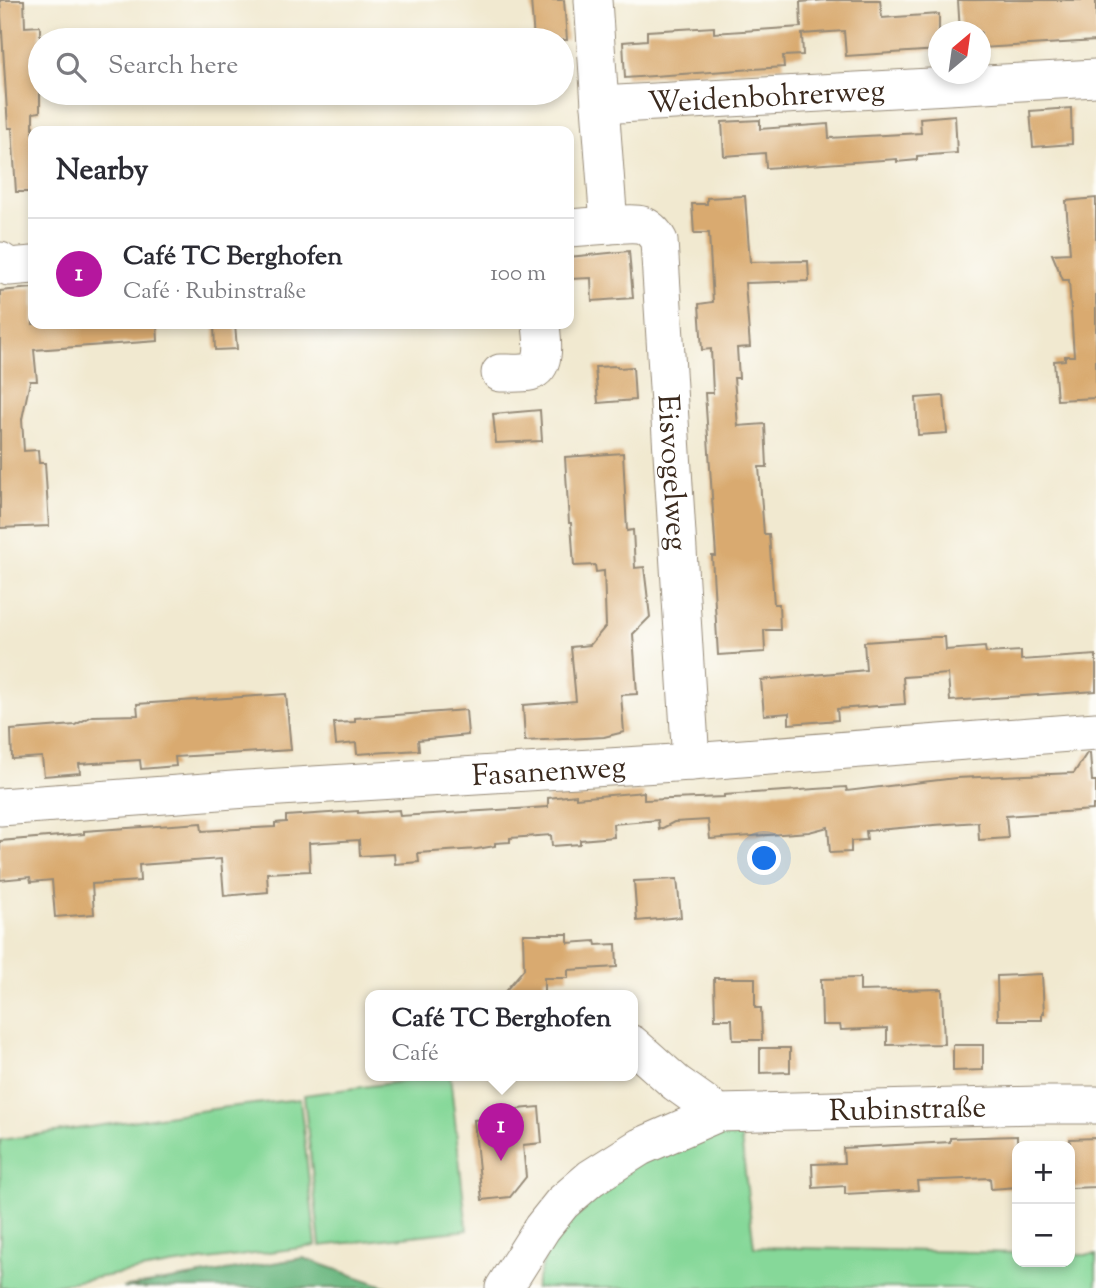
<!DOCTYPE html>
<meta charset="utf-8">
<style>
:root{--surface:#fff;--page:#f7f7f7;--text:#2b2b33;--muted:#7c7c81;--line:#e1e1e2;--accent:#b5179e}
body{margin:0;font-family:"Sorts Mill Goudy",serif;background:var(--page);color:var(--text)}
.controls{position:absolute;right:21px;bottom:21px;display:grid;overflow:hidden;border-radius:14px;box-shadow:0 4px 10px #0003}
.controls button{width:63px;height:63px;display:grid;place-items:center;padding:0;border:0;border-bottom:2px solid var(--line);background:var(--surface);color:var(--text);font:35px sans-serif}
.compass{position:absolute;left:928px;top:21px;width:63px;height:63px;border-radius:50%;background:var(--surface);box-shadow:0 4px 10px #0003;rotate:29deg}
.you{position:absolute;left:765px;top:859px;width:24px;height:24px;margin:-18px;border:5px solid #fff;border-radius:50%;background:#1a73e8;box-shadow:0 0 0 10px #1a73e833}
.badge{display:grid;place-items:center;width:46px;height:46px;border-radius:50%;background:var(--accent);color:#fff;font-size:23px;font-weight:700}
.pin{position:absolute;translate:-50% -58px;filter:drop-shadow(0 2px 4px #0008)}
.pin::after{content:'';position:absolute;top:37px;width:24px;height:21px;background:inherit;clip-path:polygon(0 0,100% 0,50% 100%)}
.popup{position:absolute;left:365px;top:990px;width:273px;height:91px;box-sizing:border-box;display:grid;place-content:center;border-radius:14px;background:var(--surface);filter:drop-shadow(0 2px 5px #0005);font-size:23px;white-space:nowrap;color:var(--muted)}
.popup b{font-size:26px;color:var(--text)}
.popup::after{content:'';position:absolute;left:50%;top:100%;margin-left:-14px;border:14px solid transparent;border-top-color:var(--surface)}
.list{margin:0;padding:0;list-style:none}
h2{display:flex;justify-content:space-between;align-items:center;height:91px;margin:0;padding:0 28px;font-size:30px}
h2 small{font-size:23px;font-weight:400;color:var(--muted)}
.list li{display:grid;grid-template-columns:46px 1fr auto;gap:21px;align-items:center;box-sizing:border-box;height:112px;padding:0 28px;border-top:2px solid var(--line)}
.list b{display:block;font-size:26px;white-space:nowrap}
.list p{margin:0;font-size:23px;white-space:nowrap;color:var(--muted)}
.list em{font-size:23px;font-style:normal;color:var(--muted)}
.icon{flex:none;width:38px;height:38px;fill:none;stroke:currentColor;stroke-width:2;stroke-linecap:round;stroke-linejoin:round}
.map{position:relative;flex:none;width:1096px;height:1288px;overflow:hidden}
.search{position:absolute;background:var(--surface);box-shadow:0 4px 10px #0003;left:28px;top:28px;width:546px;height:77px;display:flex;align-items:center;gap:18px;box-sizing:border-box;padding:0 24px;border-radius:38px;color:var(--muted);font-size:26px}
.panel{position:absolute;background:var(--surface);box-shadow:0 4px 10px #0003;left:28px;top:126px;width:546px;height:203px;border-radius:14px}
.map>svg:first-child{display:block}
.green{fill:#86d899;stroke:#60815c;stroke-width:2}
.forest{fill:#6cb881;stroke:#547150;stroke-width:2}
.building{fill:#d9aa70}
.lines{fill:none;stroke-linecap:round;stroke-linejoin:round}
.minor-casing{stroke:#968a77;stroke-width:39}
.minor{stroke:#fff;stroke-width:37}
.labels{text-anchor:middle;stroke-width:6;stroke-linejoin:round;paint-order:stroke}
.street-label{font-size:30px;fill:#3b2a1e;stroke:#fdfcf7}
</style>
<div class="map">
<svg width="1096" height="1288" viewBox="0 0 1096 1288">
<rect width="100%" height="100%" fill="#fdfcf7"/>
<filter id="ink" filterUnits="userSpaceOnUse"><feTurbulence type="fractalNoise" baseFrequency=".0143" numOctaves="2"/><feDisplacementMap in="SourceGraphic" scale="14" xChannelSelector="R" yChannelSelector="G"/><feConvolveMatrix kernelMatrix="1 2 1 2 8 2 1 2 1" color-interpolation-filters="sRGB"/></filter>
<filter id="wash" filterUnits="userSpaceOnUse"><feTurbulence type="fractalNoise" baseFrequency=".00686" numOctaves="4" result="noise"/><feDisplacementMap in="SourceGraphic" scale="28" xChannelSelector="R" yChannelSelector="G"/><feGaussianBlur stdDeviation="1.57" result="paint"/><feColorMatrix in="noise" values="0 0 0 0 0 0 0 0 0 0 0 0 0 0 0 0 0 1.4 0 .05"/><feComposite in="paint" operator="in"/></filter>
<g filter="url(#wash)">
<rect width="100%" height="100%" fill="#f1e9d0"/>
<g class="green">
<path d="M450,1075L467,1230L320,1246L304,1095Z"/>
<path d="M300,1099L316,1246L170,1265L37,1288H0V1140L227,1107Z"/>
<path d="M739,1122L754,1247L1017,1253V1262H1070V1255H1096V1288H535L550,1241L632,1166Z"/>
</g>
<path class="forest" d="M303,1258L390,1288H122Z"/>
<g id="blocks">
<g class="building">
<path d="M0,0H24L25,27L40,26V112L33,113V192H16L12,128H8Z"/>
<path d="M531,0H564L567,40H534Z"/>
<path d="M827,0H880L882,18L939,14V50L846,56L844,31L802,34L803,55L783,56L784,67L625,78L623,42L647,40V31L714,27V33L801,27L800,2Z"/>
<path d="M958,0H1096V41L981,48V32H960Z"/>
<path d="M1071,108L1072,144L1033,147L1030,111Z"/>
<path d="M955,115L957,153L917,156V160L897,162V159L766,168L765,153L724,156L722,122L760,120V129L828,124L829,138L921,133L920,118Z"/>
<path d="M745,196L750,262L808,261L809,281L745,283L750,347L737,348L739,378H734L738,426L765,424L767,467H759L764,534H769L774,604H779L780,630H764L765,652L718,655L712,556H716L705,393H713L711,349L702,350L699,304L713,302L709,233H694L692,204H707V198Z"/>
<path d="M1096,198V398L1057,400L1054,361L1065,360V356H1074L1069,280H1063L1052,254L1070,253L1066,201Z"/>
<path d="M629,251L633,298L592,301L591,278L569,279V257Z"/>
<path d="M33,288V324H157L158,341L34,350L37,381H30L22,419L24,451L38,450L39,463H45L49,526L0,528V291Z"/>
<path d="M214,324H235L237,349L215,350Z"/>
<path d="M617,366L618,368L633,367L635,400L598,403L595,367Z"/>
<path d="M944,396L947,433L918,435L916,398Z"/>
<path d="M540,410L542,441L496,443L493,414Z"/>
<path d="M623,453L627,531L633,530L635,568L644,567L650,617L633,634L637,694L621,695L624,732L604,737L525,741L523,705L576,701L571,647L590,645L606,626L604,571L596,572L595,565L574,566L571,523H569L565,457Z"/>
<path d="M935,637H945L946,650L985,647L986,653L1021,651V660L1096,655V691L950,701L948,674L903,677L905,704L837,709L838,720L789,724V713L764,715L761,680L866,670L864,642Z"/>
<path d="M286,694L291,750L175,757L176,766L141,769L140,760L79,764L80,773L44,776L42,757L12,759L11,730L75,725L92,716L138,715L137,704Z"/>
<path d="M466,710L468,735L418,740L419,750L357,754L356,743L336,745L334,723L355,722V718Z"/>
<path d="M1087,753H1090L1092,781H1096V805H1093V810L1006,816L1008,838L979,840L978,822L934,825L866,831L867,840L851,841V852L830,853L828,827L809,832L710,839L708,820L674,822L659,830L658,820L613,824L614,837L580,840V844L552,846L551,835L510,838V842L495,843V846L477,849L418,853L419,862L395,864L394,854L360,856L359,840L309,843L310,871L267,873L268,892L224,896L221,859L139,865L140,881L92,884L94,914L55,917L52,880L31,882L30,877L0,880V841L84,834V831L201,823L202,831L275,827V823L286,822V816L358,811V813L399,810L400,816L548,807V798L576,795V798L644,792V800L724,797V795L846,787L847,791L956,778L1074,773Z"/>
<path d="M677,879L681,917L637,921L634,881Z"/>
<path d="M523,934H568V943L595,941L596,945L616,944L617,967L568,970V978H544V995H502L524,969Z"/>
<path d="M1042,974L1044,1013H1042V1020H998L997,976Z"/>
<path d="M714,978H755V1008H761L762,1040H733L732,1019H715Z"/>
<path d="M860,978V991L942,989L944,1044L887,1045V1028L841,1030L840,1025H822L821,979Z"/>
<path d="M953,1045H983V1070L953,1071Z"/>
<path d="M760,1048H790V1072L760,1073Z"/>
<path d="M539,1107L542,1143L523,1145L526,1177L510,1197L482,1200L474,1120L518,1115V1109Z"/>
<path d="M1017,1136V1187L991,1189L990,1178L917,1181L918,1190L845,1194V1186L813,1188L812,1164L844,1163L843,1148L950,1142V1138Z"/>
<path d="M1096,1138V1187L1070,1188V1139Z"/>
</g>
</g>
</g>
<g filter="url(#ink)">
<use href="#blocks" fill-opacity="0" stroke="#968a77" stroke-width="2"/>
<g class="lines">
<defs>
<g id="minor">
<path d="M593,0L600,105"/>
<path id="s1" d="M609,225C632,224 646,218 659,241L691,762"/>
<path id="s2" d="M569,228L609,225L600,105L1096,78"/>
<path d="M0,261L9,267L33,265"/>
<path d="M500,373C509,373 521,374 530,372C548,366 542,337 541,324"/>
<path id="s3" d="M0,807L247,789L691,762L1096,731"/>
<path d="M632,1044L676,1083L718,1113"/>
<path id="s4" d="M504,1288L542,1228L562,1203L591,1178L640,1147L718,1113L1039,1105H1096"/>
</g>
</defs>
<use href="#minor" class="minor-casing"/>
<use href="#minor" class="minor"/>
</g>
</g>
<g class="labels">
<g class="street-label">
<text dy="10" stroke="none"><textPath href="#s2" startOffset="327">Weidenbohrerweg</textPath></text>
<text dy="10" stroke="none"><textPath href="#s1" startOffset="289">Eisvogelweg</textPath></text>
<text dy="10" stroke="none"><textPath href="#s3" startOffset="550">Fasanenweg</textPath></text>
<text dy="10" stroke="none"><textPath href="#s4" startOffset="474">Rubinstraße</textPath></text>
</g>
</g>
</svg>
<div class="controls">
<button>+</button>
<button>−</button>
</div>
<svg class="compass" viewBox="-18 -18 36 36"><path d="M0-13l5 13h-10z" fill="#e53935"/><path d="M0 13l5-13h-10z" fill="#7c7c81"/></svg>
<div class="you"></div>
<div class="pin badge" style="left:501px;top:1161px">1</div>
<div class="popup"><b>Café TC Berghofen</b>Café</div>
<div class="search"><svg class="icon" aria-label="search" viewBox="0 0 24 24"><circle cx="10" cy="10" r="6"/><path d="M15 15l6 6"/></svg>Search here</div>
<section class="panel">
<h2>Nearby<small></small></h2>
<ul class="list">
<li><span class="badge">1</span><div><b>Café TC Berghofen</b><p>Café · Rubinstraße</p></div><em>100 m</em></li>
</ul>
</section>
</div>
